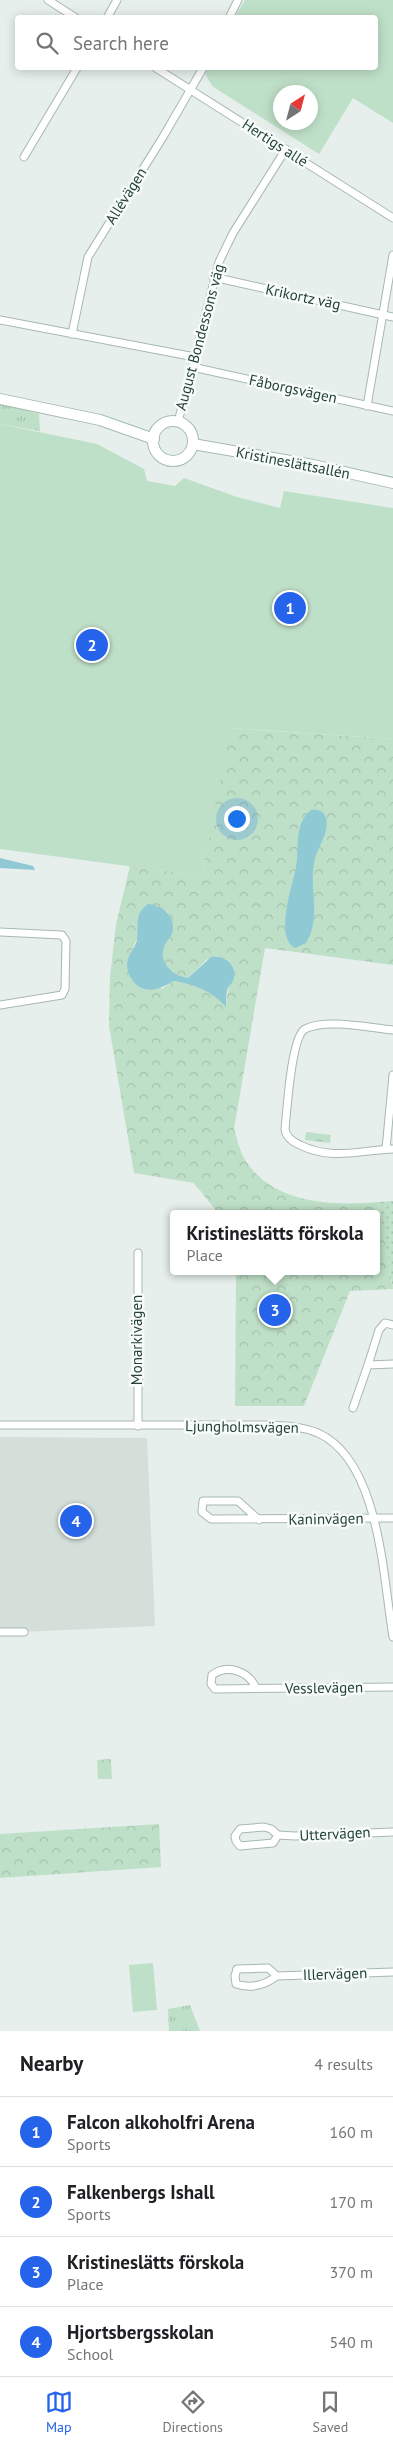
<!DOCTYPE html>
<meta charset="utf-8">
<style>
:root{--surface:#fff;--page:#f2f2f2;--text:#202124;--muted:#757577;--line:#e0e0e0;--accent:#2563eb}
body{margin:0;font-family:"PT Sans",sans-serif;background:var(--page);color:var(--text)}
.compass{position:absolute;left:273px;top:85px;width:45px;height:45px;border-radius:50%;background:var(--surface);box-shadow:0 2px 12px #0003;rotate:36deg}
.you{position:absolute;left:236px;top:818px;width:18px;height:18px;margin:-12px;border:4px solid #fff;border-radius:50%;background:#1a73e8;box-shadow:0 0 0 8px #1a73e833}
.badge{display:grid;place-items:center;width:32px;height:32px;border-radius:50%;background:var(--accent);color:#fff;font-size:16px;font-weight:700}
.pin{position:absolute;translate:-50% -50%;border:2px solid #fff;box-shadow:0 1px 5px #0006}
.popup{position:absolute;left:170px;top:1210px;width:210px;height:65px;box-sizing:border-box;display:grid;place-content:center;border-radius:5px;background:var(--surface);filter:drop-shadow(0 1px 4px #0005);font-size:16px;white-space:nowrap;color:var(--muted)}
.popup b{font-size:19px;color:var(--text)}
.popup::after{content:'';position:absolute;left:50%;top:100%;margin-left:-10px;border:10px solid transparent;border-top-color:var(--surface)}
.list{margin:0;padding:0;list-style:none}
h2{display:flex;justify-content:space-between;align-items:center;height:65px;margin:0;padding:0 20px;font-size:21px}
h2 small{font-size:16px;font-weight:400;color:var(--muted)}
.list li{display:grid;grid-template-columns:32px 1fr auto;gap:15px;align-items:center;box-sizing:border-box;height:70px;padding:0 20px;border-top:1px solid var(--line)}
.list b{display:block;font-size:19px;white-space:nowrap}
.list p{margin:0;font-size:16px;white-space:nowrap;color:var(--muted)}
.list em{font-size:16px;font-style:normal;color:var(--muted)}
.icon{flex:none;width:28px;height:28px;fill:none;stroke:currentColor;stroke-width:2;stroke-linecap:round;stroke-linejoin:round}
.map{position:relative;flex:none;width:393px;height:2031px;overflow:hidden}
.search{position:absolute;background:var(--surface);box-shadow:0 2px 12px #0003;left:15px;right:15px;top:15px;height:55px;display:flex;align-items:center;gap:12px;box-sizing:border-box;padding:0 18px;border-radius:5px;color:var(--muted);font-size:19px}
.sheet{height:345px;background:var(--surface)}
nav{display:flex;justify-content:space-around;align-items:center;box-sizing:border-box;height:70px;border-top:1px solid var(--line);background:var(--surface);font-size:14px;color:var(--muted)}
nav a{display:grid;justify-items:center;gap:2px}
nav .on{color:var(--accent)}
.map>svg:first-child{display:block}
.built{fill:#d4dfda}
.grass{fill:url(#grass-tufts)}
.park{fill:url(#park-crowns);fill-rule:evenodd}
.garden{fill:url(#garden-dots)}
.pitch{fill:#bfe0c8;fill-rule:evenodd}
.water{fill:#8ec9d4}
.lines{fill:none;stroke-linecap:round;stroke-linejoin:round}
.street-casing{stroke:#a8b8b2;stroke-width:9}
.secondary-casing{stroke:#a4bbb3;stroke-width:12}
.street{stroke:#fff;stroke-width:7}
.secondary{stroke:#fff;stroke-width:10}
.labels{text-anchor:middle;stroke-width:5;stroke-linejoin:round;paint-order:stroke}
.street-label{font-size:15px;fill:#24423a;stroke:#f7fbf9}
</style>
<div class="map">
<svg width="393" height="2031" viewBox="0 0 393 2031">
<defs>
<pattern id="grass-tufts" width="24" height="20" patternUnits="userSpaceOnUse" patternTransform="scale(1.25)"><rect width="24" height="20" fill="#bfe0c8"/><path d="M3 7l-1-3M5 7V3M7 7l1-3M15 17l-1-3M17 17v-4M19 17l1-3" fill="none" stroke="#a4c1ad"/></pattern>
<pattern id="park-crowns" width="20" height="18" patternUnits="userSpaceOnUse" patternTransform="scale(1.25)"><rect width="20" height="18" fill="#bfe0c8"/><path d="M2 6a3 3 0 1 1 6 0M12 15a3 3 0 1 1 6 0" fill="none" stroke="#a4c1ad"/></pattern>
<pattern id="garden-dots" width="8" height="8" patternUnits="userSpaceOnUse" patternTransform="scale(1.25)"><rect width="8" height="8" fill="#bfe0c8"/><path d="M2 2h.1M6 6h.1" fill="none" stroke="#a4c1ad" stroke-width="1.8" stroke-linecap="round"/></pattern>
</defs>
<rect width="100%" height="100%" fill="#e6efeb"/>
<path class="built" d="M0,1437L147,1438L155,1626L0,1633Z"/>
<g class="grass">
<path d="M0,404L39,414L40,431L0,424Z"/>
<path d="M190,2005L200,2031H169L168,2009Z"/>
</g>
<g class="park">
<path d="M229,728L393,739V965L265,948L234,1129C238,1141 240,1154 248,1164C276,1204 334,1206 378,1202L393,1289L350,1291L304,1406H235L236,1271H376V1214H219L194,1183L134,1173L109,1026L110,977L116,924L130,866L202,876ZM167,911C169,915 173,921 172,926C172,933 168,938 165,945C156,963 172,975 188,978L206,960L217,956L228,960L234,968C232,982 226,992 226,1006C211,991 195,985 174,981L162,989L128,958L137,939Z"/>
<path d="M306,1132L331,1135L330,1143L305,1140Z"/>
<path d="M111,1759L112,1779H98L97,1760Z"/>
<path d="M159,1824L161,1867L0,1878V1834Z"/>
</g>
<path class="garden" d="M393,1201V1289L378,1202Z"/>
<g class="pitch">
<path d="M245,0H393V123L353,98L319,154L212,86L205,73L208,68H376V18L235,17ZM280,92H310V122H280Z"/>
<path d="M0,424L97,444L144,469L147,481L175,486L184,478L237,497L280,508L284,491L393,508V739L230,728L202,876L0,849Z"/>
<path d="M153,1963L157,2010L133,2012L129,1965Z"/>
</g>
<g class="water">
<path d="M311,810C318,809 324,811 326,818C330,833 316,849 314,863C309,890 322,917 306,943L295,948C274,936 293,885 296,867C300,848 293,824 311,810Z"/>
<path d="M0,858L33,866L35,870L0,868Z"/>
<path d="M148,904C161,905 174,914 173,929C173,934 169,938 166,943C156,961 171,975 188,978L211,957C225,954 239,966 233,981C231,985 228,986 227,991C226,996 226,1001 226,1007C212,991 195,985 174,981C159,990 142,996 131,978C128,973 126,966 128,959C129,952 137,946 137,939C139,924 134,914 148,904Z"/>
</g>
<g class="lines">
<defs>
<g id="street">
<path d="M48,0L76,18"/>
<path d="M107,18L117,0"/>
<path d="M229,18L238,0"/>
<path d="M156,68L393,218"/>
<path d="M24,157L77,68"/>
<path d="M213,277L393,317"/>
<path d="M0,320L195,357"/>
<path d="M72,334L88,257L163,137L203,68"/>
<path d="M192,367L393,411"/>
<path d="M367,406L393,255"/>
<path d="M178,422L219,262L233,233L286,149"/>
<path d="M0,932L62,935L66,941L65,989L62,995L0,1005"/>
<path d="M393,1030C370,1028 326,1018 305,1029C291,1037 287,1111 285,1129C286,1138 293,1142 300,1145C332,1161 360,1150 393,1149"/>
<path d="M386,1149L393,1075"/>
<path d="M138,1253V1426"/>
<path d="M368,1365L379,1330L385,1323L393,1325"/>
<path d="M353,1408L368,1365L393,1364"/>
<path d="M0,1425H266C284,1426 301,1426 318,1433C380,1461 383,1578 393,1637"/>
<path d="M259,1520L238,1501H203L202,1512L211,1519L393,1518"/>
<path d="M0,1632H24"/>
<path d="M256,1688C249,1672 228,1663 212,1675L211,1684L215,1689L393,1687"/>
<path d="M278,1835L273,1843L240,1846L236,1841L235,1836L240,1829L264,1827L271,1829L278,1835L295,1836L393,1832"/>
<path d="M277,1976L268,1968L237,1969L235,1976L236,1984C251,1989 265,1985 277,1976L393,1972"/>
</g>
<g id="secondary">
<path d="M0,399L100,420L154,439"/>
<circle cx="173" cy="441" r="20"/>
<path d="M193,444L313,465L393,483"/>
</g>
</defs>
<use href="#street" class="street-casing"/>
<use href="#secondary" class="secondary-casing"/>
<use href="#street" class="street"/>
<use href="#secondary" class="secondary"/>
</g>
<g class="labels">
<g class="street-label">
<text transform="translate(275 143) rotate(33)" y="5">Hertigs allé</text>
<text transform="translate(126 196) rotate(-58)" y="5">Allévägen</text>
<text transform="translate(303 297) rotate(12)" y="5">Krikortz väg</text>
<text transform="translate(200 337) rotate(-75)" y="5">August Bondessons väg</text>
<text transform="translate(293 389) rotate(12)" y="5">Fåborgsvägen</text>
<text transform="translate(293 463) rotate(11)" y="5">Kristineslättsallén</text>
<text transform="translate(137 1340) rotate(-90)" y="5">Monarkivägen</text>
<text transform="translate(242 1427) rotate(1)" y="5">Ljungholmsvägen</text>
<text transform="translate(326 1519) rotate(-1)" y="5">Kaninvägen</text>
<text transform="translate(324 1688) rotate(-1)" y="5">Vesslevägen</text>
<text transform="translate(335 1834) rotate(-3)" y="5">Uttervägen</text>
<text transform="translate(335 1974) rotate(-2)" y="5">Illervägen</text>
</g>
</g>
</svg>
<svg class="compass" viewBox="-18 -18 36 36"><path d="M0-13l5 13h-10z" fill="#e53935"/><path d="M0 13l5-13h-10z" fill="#757577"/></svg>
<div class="you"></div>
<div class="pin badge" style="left:290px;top:608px">1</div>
<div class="pin badge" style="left:92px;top:645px">2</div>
<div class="pin badge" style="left:275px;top:1310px">3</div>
<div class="popup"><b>Kristineslätts förskola</b>Place</div>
<div class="pin badge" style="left:76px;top:1521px">4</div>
<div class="search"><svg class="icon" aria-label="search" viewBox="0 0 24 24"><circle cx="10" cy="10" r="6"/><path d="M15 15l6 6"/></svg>Search here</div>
</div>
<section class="sheet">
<h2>Nearby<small>4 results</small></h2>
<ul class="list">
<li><span class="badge">1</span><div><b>Falcon alkoholfri Arena</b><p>Sports</p></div><em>160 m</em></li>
<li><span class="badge">2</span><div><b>Falkenbergs Ishall</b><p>Sports</p></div><em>170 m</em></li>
<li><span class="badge">3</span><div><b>Kristineslätts förskola</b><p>Place</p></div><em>370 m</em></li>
<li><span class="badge">4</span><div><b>Hjortsbergsskolan</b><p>School</p></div><em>540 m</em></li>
</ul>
</section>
<nav>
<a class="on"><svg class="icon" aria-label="map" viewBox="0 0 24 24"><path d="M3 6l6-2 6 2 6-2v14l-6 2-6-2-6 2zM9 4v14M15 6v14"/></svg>Map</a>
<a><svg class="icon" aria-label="directions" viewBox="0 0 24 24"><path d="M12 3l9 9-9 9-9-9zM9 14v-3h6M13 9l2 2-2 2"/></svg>Directions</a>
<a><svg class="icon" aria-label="saved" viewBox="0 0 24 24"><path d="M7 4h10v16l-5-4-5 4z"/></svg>Saved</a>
</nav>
